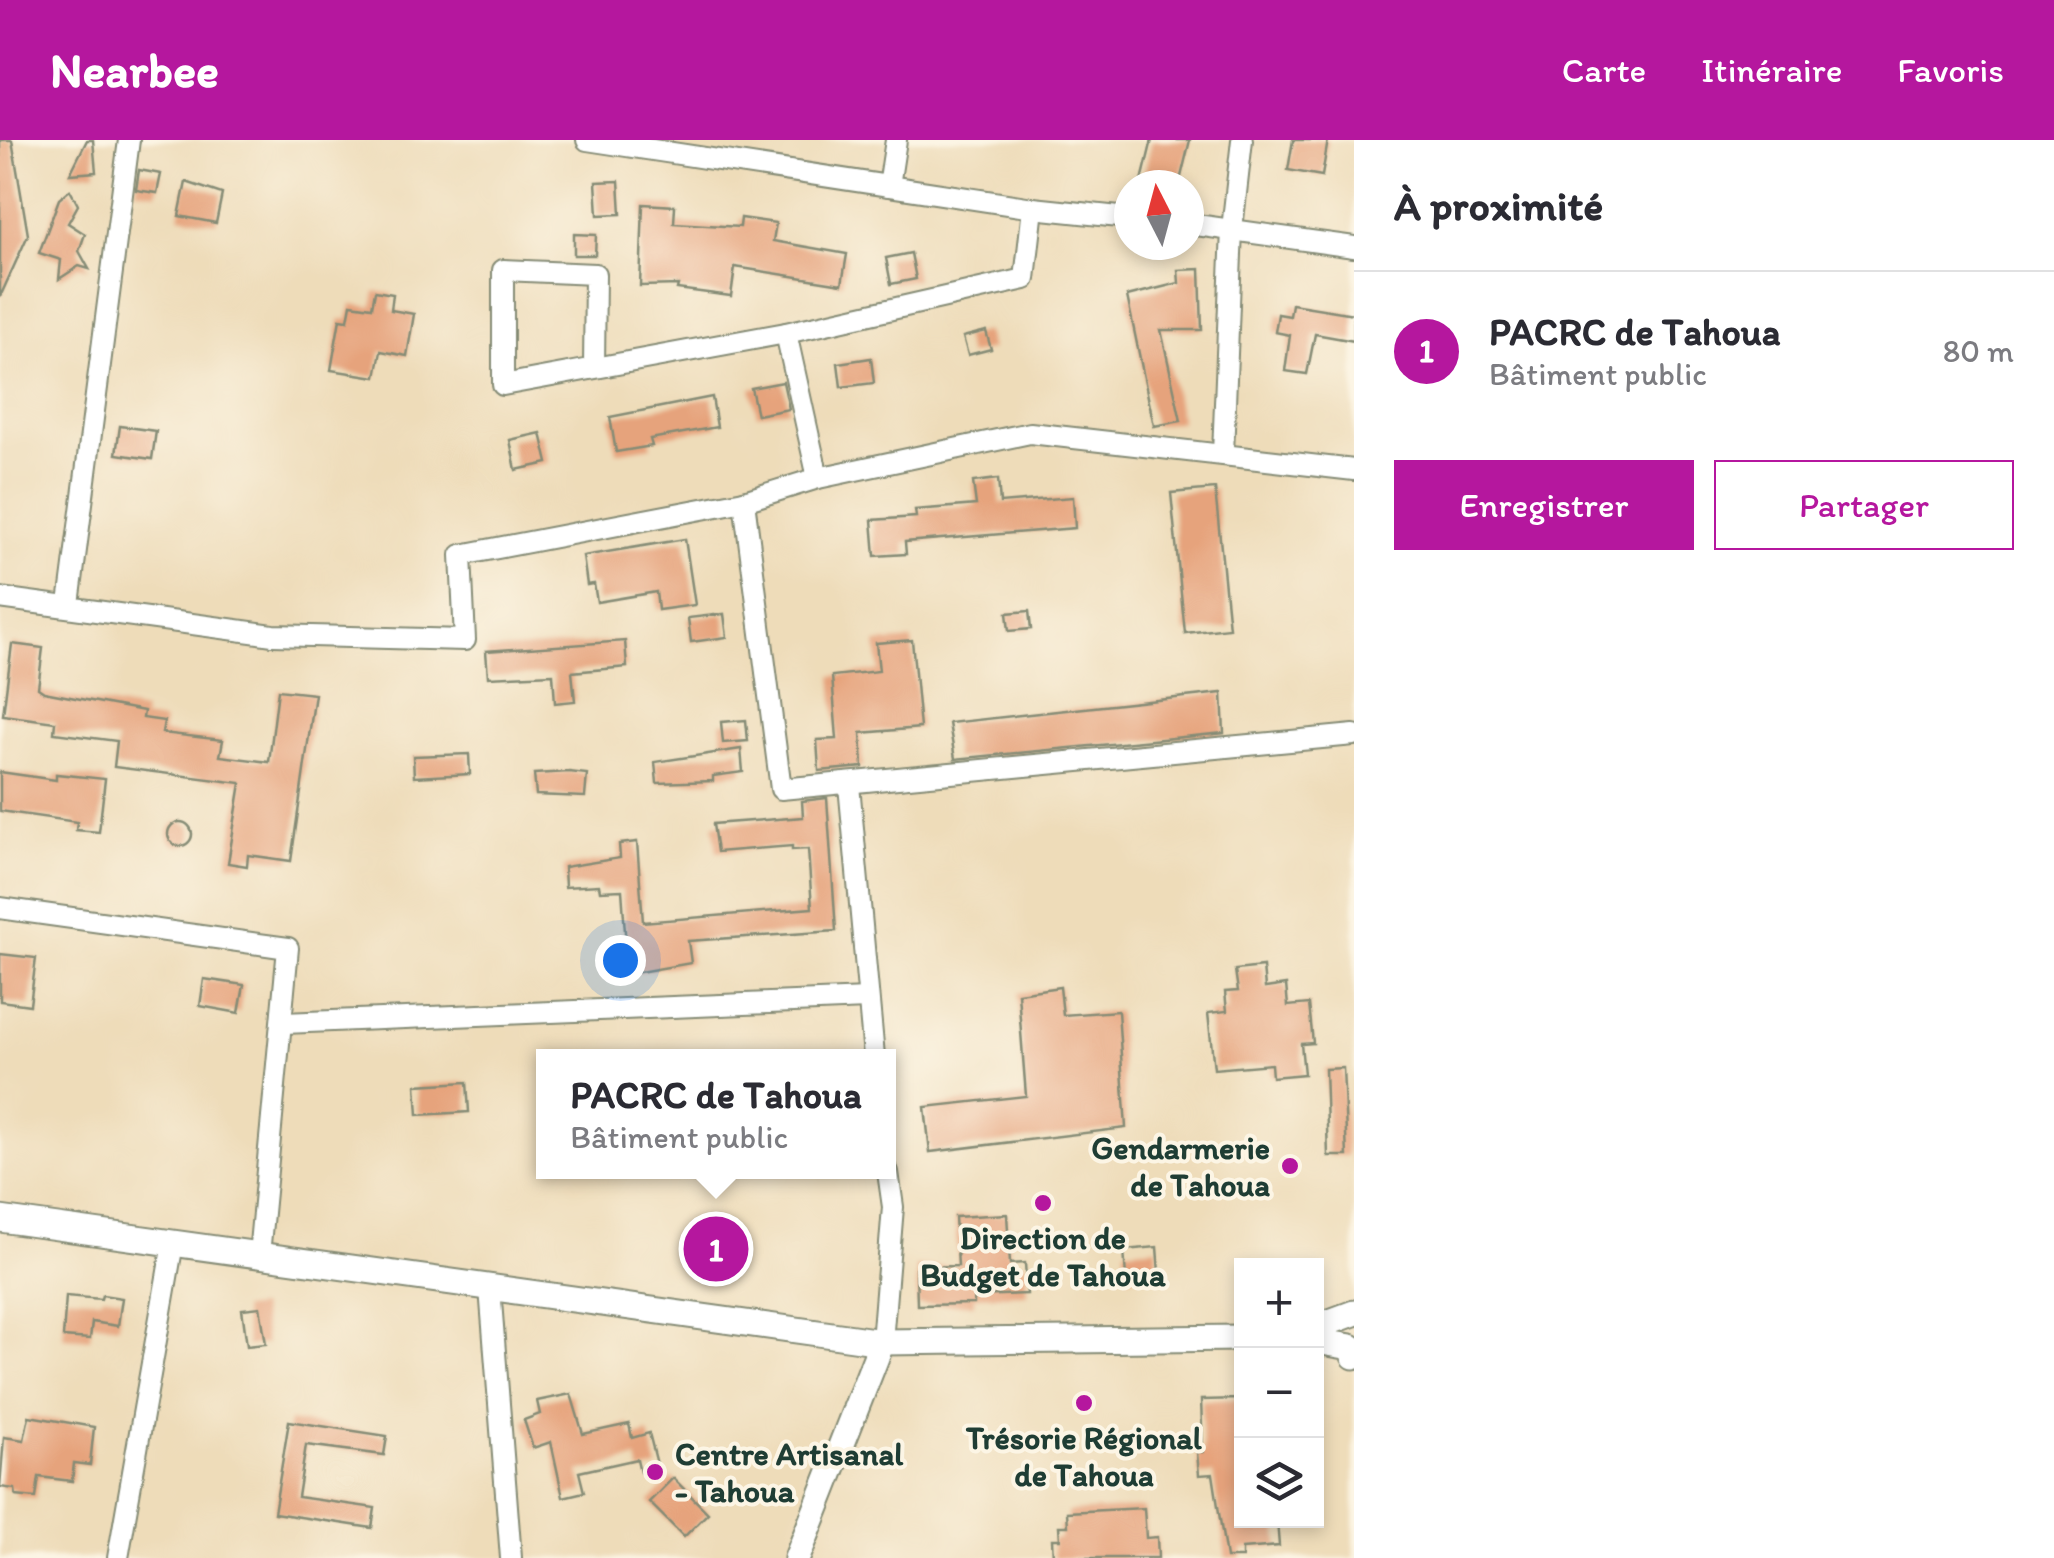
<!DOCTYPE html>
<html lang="fr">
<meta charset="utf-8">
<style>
:root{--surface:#fff;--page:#f7f7f7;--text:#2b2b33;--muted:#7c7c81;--line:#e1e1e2;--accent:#b5179e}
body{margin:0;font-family:Itim,sans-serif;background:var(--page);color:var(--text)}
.controls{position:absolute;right:30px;bottom:30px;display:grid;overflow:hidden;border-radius:0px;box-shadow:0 5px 15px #0003}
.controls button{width:90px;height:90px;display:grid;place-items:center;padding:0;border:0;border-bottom:2px solid var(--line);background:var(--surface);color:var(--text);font:50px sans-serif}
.compass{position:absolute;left:1114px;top:30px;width:90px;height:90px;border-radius:50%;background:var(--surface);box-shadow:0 5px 15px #0003;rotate:354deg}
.you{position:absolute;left:620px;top:820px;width:35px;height:35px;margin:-25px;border:8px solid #fff;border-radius:50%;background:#1a73e8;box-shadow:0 0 0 15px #1a73e833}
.badge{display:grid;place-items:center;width:65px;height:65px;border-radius:50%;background:var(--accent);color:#fff;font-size:32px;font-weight:700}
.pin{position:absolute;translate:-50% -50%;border:5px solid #fff;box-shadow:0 2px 10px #0006}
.popup{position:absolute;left:536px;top:909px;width:360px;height:130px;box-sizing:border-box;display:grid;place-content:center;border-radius:0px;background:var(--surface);filter:drop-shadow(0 2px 8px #0005);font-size:32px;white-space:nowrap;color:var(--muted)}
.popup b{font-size:38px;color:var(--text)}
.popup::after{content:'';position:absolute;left:50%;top:100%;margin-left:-20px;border:20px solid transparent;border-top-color:var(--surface)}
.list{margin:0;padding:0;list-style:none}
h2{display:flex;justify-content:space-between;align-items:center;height:130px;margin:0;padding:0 40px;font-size:42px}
h2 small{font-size:32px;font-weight:400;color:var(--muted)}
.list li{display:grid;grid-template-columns:65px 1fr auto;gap:30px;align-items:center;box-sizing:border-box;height:160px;padding:0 40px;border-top:2px solid var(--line)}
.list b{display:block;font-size:38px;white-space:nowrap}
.list p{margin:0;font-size:32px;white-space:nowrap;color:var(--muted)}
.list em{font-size:32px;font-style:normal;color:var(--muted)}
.actions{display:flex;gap:20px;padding:30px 40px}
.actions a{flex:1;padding:22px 0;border:2px solid var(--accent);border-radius:0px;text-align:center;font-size:35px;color:var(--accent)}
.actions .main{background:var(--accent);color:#fff}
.icon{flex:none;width:55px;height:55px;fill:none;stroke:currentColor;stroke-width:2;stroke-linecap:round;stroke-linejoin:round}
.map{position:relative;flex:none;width:1354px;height:1418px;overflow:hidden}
header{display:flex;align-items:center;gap:60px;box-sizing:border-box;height:140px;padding:0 50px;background:var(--accent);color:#fff}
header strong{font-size:48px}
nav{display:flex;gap:55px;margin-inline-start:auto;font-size:35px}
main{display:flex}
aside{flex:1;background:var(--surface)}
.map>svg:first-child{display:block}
.building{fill:#e6a37c}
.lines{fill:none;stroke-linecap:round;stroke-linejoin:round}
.minor-casing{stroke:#868c76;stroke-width:24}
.tertiary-casing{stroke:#868c76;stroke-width:29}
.minor{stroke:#fff;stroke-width:20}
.tertiary{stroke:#fff;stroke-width:25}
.poi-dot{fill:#b5179e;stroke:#fcf5e5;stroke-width:4}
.labels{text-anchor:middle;stroke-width:8;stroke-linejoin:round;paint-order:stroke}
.poi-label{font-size:32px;font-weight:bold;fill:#1f3d34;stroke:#fcf5e5}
</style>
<header>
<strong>Nearbee</strong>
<nav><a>Carte</a><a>Itinéraire</a><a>Favoris</a></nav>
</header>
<main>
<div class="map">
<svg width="1354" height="1418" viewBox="0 0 1354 1418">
<rect width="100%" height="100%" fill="#fcf5e5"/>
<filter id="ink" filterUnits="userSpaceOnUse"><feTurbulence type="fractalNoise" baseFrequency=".01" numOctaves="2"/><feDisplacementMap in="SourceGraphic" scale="20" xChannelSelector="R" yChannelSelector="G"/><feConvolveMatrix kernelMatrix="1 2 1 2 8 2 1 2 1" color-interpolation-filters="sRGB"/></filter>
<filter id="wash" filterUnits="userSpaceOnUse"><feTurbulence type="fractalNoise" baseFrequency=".0048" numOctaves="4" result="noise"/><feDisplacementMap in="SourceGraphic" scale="40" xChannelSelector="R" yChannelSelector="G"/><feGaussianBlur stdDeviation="2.25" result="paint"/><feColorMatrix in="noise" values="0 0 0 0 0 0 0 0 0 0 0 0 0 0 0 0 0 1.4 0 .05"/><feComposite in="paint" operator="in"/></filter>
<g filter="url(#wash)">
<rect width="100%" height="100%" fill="#eedcb9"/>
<g id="blocks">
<g class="building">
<path d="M0,0H12L28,95L0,157Z"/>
<path d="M87,0H93L96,32L70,34Z"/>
<path d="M1152,0H1190L1179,45H1141Z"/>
<path d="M1293,0H1328L1322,36L1288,30Z"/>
<path d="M139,30L161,34L157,53L136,50Z"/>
<path d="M619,41L621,74L598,75L596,42Z"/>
<path d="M186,42L222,54L216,83L179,76Z"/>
<path d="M70,50L78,65L68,83L85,94L79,111L89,129L79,126L59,139L61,120L39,113L59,59Z"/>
<path d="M643,64L675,66L674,83L740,87L741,78L776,83L773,101L847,114L842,144L735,127L731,156L677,149L678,145L640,146Z"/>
<path d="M574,94L596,95L595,115H574Z"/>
<path d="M911,113L916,139L891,144L886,118Z"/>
<path d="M1200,129L1202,190H1161L1181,281L1154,286L1127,156L1179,143L1178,130Z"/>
<path d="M375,151L393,154L391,170L414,174L407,216L381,211L376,237L331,230L340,179L348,180L351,164L372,167Z"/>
<path d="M1292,164L1354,174V201L1315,194L1307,234L1285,231L1290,195L1275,192L1278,174L1290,176Z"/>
<path d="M986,191L991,209L968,215L963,197Z"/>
<path d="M871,218L874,243L841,247L838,223Z"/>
<path d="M783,242L789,269L757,275L751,248Z"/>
<path d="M712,257L717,287L650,299L652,306L616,312L610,277Z"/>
<path d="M120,286L156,291L152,319L116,314Z"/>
<path d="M541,293L548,323L516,330L510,300Z"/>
<path d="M998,339L1000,363L1073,357L1075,388L905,402L906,414L875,416L872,380L916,377L915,370L976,365L973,342Z"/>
<path d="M1215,349L1229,488L1185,493L1171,353Z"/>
<path d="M685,399L695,465L658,470L656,452L597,462L594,444L587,445L583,416Z"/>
<path d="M1029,471L1031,489L1009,491L1007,473Z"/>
<path d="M724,474L727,497L691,502L688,478Z"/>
<path d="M912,500L920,588L861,593L863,627L819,631L817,600L837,599L832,536L879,531L876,503Z"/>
<path d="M625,501L627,527L572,532L575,561L555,563L553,534L488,537L486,511Z"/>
<path d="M12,504L43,508L38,548L44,552L144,571L143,578L164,581L162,593L223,600L220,616L269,622L278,550L315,554L291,721L248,715L247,726L228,723L241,643L114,627L117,601L54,593L55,582L3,575Z"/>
<path d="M1222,553L1224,593L955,619L949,583Z"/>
<path d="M746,580L748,601L723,603L721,582Z"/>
<path d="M741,609L743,632L713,636V641L657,643L655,622Z"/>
<path d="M469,614L470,634L414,637L413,616Z"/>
<path d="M0,632L56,640V634L105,639L99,692L76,690L77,682L0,671Z"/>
<path d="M569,632L587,634L585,657L536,655L534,634Z"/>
<path d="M827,658L836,791L688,801L691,823L628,834L622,750L600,751L599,745L565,747L564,727L620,718L619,704L637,702L643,782L812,768L808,709L792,710V706L717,712L713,684L803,677L802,661Z"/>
<circle cx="180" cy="694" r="12"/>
<path d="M0,814L36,818L30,865L0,861Z"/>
<path d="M1263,827L1265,848L1286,845L1288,866L1309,864L1313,903L1301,904L1304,934L1272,937L1271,924L1214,929L1208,873L1227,871L1225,852L1238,851L1235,830Z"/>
<path d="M204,839L244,845L239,873L200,866Z"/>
<path d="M1060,847L1063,875L1118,871L1126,988L930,1012L925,967L1026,956L1018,853Z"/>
<path d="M1343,928L1347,1016H1328L1325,929Z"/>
<path d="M467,942L469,972L418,975L416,945Z"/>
<path d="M1007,1074L1010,1124L1025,1123L1027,1154L974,1156V1164L917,1165L916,1127L958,1126L955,1077Z"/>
<path d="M1157,1107L1159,1133L1126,1137L1124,1110Z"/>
<path d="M102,1155L122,1158L118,1186L92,1182L90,1199L63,1197L66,1156L101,1159Z"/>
<path d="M260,1167L266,1204L247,1206L242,1169Z"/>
<path d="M571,1254L583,1294L629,1284L632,1298L649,1293L658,1328L640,1332L637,1319L579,1332L584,1352L563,1357L551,1302L533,1308L524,1280L540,1274L537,1261Z"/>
<path d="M1240,1259L1242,1380H1277L1279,1406L1242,1409V1418H1226L1213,1334L1199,1335L1197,1312H1203L1201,1260Z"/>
<path d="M29,1276L94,1287L90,1325L74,1323L72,1341L39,1337L36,1358L16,1356L15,1349L0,1347L4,1297L24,1300Z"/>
<path d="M289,1281L387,1296L384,1315L306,1305L298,1357L375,1368L372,1388L274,1373Z"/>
<path d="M673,1338L708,1373L684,1397L649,1362Z"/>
<path d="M1144,1368L1146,1398L1157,1397L1158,1418H1053L1052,1399H1060L1059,1386H1068L1067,1372Z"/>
</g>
</g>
</g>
<g filter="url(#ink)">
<use href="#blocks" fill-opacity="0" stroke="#868c76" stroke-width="2.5"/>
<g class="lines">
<defs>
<g id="minor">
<path d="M587,0L1033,68L1129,78"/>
<path d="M889,46L896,0"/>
<path d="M1189,84L1354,107"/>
<path d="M786,193L818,338"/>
<path d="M594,227L595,134L503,130V245L786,193L1025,139L1033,68"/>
<path d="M1223,314L1232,89L1242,0"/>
<path d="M744,361L781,649L1354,595"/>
<path d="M0,458L273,495L465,500L461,415L744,361L818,338L1030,293L1354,330"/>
<path d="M69,464L129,0"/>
<path d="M849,645L874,916"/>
<path d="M0,768L288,808L259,1115"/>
<path d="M284,883L867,859"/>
<path d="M490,1148L511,1418"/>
<path d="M882,1202L893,1067L888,1032"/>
<path d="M118,1418L173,1103"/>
</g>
<g id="tertiary">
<path d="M0,1079L882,1202L1242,1198"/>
<path d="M1316,1187L1354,1173"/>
<path d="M1316,1201L1351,1207L1354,1216"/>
<path d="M797,1418L882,1202"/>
</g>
</defs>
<use href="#minor" class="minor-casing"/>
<use href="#tertiary" class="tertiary-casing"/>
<use href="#minor" class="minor"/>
<use href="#tertiary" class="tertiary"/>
</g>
</g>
<g class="poi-dot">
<circle cx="1290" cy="1026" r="10"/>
<circle cx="1043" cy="1063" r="10"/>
<circle cx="1084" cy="1263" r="10"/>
<circle cx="655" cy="1332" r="10"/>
</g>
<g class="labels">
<g class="poi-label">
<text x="1270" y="1019" text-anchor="end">Gendarmerie<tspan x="1270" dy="37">de Tahoua</tspan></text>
<text x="1043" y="1109">Direction de<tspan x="1043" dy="37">Budget de Tahoua</tspan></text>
<text x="1084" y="1309">Trésorie Régional<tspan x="1084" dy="37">de Tahoua</tspan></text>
<text x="675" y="1325" text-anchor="start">Centre Artisanal<tspan x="675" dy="37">- Tahoua</tspan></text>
</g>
</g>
</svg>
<div class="controls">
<button>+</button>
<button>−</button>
<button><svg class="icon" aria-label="layers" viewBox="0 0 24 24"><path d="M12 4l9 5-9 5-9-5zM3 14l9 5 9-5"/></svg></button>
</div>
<svg class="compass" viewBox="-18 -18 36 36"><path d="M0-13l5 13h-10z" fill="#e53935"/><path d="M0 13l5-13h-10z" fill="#7c7c81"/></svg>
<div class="you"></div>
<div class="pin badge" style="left:716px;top:1109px">1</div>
<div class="popup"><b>PACRC de Tahoua</b>Bâtiment public</div>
</div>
<aside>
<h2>À proximité<small></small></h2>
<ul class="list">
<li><span class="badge">1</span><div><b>PACRC de Tahoua</b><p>Bâtiment public</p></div><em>80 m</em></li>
</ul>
<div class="actions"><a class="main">Enregistrer</a><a>Partager</a></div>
</aside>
</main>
